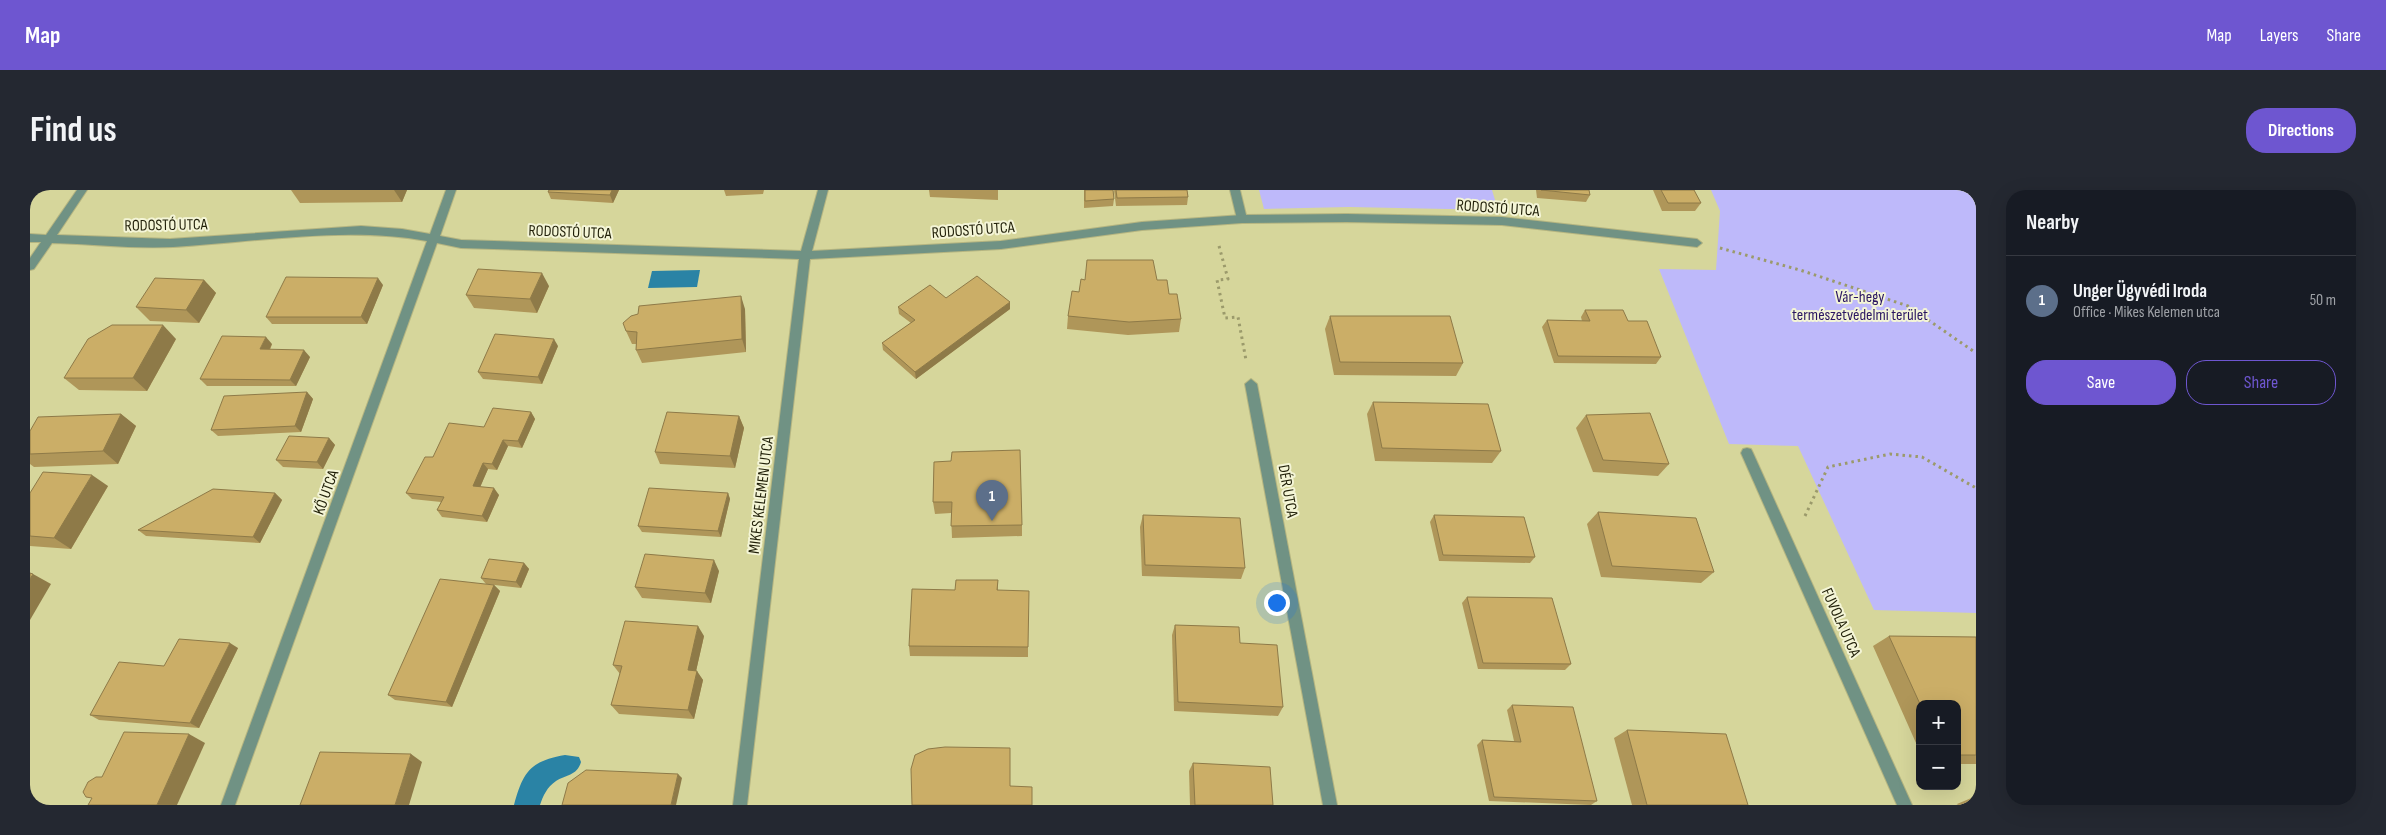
<!DOCTYPE html>
<meta charset="utf-8">
<style>
:root{--surface:#171b24;--page:#242831;--text:#f1f3f6;--muted:#9ea1a6;--line:#363941;--accent:#6e56d0}
body{margin:0;font-family:"Sofia Sans Condensed",sans-serif;background:var(--page);color:var(--text)}
.controls{position:absolute;right:15px;bottom:15px;display:grid;overflow:hidden;border-radius:10px;box-shadow:0 5px 20px #0002}
.controls button{width:45px;height:45px;display:grid;place-items:center;padding:0;border:0;border-bottom:1px solid var(--line);background:var(--surface);color:var(--text);font:25px sans-serif}
.you{position:absolute;left:1246px;top:412px;width:18px;height:18px;margin:-12px;border:4px solid #fff;border-radius:50%;background:#1a73e8;box-shadow:0 0 0 8px #1a73e833}
.badge{display:grid;place-items:center;width:32px;height:32px;border-radius:50%;background:var(--accent);color:#fff;font-size:16px;font-weight:700}
.pin{position:absolute;translate:-50% -41px;filter:drop-shadow(0 1px 2px #0008)}
.pin::after{content:'';position:absolute;top:26px;width:18px;height:15px;background:inherit;clip-path:polygon(0 0,100% 0,50% 100%)}
.list{margin:0;padding:0;list-style:none}
h2{display:flex;justify-content:space-between;align-items:center;height:65px;margin:0;padding:0 20px;font-size:21px}
h2 small{font-size:16px;font-weight:400;color:var(--muted)}
.list li{display:grid;grid-template-columns:32px 1fr auto;gap:15px;align-items:center;box-sizing:border-box;height:90px;padding:0 20px;border-top:1px solid var(--line)}
.list b{display:block;font-size:19px;white-space:nowrap}
.list p{margin:0;font-size:16px;white-space:nowrap;color:var(--muted)}
.list em{font-size:16px;font-style:normal;color:var(--muted)}
.actions{display:flex;gap:10px;padding:15px 20px}
.actions a{flex:1;padding:11px 0;border:1px solid var(--accent);border-radius:20px;text-align:center;font-size:18px;color:var(--accent)}
.actions .main{background:var(--accent);color:#fff}
.map{position:relative;flex:none;width:1946px;height:615px;overflow:hidden;border-radius:20px}
header{display:flex;align-items:center;gap:30px;box-sizing:border-box;height:70px;padding:0 25px;background:var(--accent);color:#fff}
header strong{font-size:24px}
nav{display:flex;gap:28px;margin-inline-start:auto;font-size:18px}
.intro{display:flex;align-items:center;justify-content:space-between;box-sizing:border-box;height:120px;padding:0 30px}
h1{margin:0;font-size:35px}
.button{padding:12px 22px;border-radius:20px;background:var(--accent);color:#fff;font-size:18px;font-weight:700}
main{display:flex;gap:30px;padding:0 30px}
aside{flex:1;background:var(--surface);border-radius:20px;box-shadow:0 5px 20px #0002}
.map>svg:first-child{display:block}
.green{fill:#beb9fa}
.water{fill:#2a83a5}
.lines{fill:none;stroke-linecap:round;stroke-linejoin:round}
.lane-casing{stroke:#b5b581;stroke-width:2}
.street-casing{stroke:#b5b581;stroke-width:2}
.path{stroke:#9b9a6b;stroke-width:3;stroke-dasharray:2.5 4;stroke-linecap:butt}
.lane{fill:#709284;fill-rule:evenodd}
.street{fill:#709284;fill-rule:evenodd}
.wall{fill:#af9659}
.shaded-wall{fill:#8e7a48}
.building{fill:#cbae67;stroke:#8e7a48}
.labels{text-anchor:middle;stroke-width:4;stroke-linejoin:round;paint-order:stroke}
.street-label{font-size:16px;fill:#201f08;stroke:#f4f5d7}
.park-label{font-size:16px;fill:#2a1562;stroke:#f4f5d7}
</style>
<header>
<strong>Map</strong>
<nav><a>Map</a><a>Layers</a><a>Share</a></nav>
</header>
<div class="intro"><h1>Find us</h1><a class="button">Directions</a></div>
<main>
<div class="map">
<svg width="1946" height="615" viewBox="0 0 1946 615">
<rect width="100%" height="100%" fill="#d6d69b"/>
<g class="green">
<path d="M1229,0H1462L1468,20L1319,17L1234,19Z"/>
<path d="M1681,0H1946V423L1844,420L1768,256L1699,254L1629,79L1686,80L1690,21Z"/>
</g>
<g class="water">
<path d="M670,80L667,97L618,98L622,81Z"/>
<path d="M535,565L549,567L551,572C547,586 535,585 526,591C517,597 513,606 510,615H484C493,582 500,571 535,565Z"/>
</g>
<g class="lines">
<defs>
<path id="lane" d="M1200,0H1210L1217,29L1216,32L1212,33L1207,29Z"/>
<g id="street">
<path d="M47,0H57L27,45L140,49L331,36L372,39L400,44L416,0H426L410,46L431,50L771,61L788,0H798L782,61L971,51L1112,32L1212,25L1317,24L1472,27L1667,49L1672,53L1667,57L1472,35L1317,32L1212,33L1112,40L971,59L780,69L717,615H703L769,69L431,58L407,53L205,615H191L397,51C316,36 226,52 143,57C103,59 62,54 22,53L4,79L0,80V68L11,52H0V44L16,45Z"/>
<path d="M1221,189L1227,194L1307,615H1293L1215,194Z"/>
<path d="M1717,258L1721,259L1723,263L1882,615H1867L1711,263L1713,259Z"/>
</g>
</defs>
<use href="#lane" class="lane-casing"/>
<use href="#street" class="street-casing"/>
<g class="path">
<path d="M1189,56L1198,89L1187,90L1195,128L1208,127L1216,170"/>
<path d="M1690,58L1770,80L1878,116L1946,163"/>
<path d="M1775,326L1798,277L1860,264L1892,267L1946,298"/>
</g>
<use href="#lane" class="lane"/>
<use href="#street" class="street"/>
</g>
<g class="wall">
<path d="M261,0H377L372,12L270,13Z"/>
<path d="M519,0H589L583,13L521,9L518,2Z"/>
<path d="M694,0H734L733,4L696,6Z"/>
<path d="M899,0H968V10L900,7Z"/>
<path d="M1054,0H1083L1084,9L1083,16L1054,18Z"/>
<path d="M1084,0H1157L1158,7L1157,15L1086,16Z"/>
<path d="M1506,0H1559L1560,5L1556,12L1507,8Z"/>
<path d="M1623,0H1664L1671,13L1665,21H1632Z"/>
<path d="M174,90L186,103L169,133L120,131L106,117Z"/>
<path d="M1127,90L1151,129L1149,142L1098,145L1037,139L1038,126L1049,102Z"/>
<path d="M353,95L337,134H242L236,127Z"/>
<path d="M519,96L507,123L444,118L436,105Z"/>
<path d="M916,108L980,119L886,189L853,160L852,153L881,133L869,124L868,117Z"/>
<path d="M715,119L716,162L612,173L606,160V154H602L596,141Z"/>
<path d="M1555,120L1598,131L1631,167L1626,174L1524,173L1512,137L1517,130L1552,131L1551,127Z"/>
<path d="M1300,126L1433,173L1426,186L1304,185L1295,139Z"/>
<path d="M146,149L117,201L49,200L34,188Z"/>
<path d="M242,154L240,160L280,167L266,196H177L170,189Z"/>
<path d="M528,156L512,194L453,189L448,182Z"/>
<path d="M277,202L283,209L271,242L188,246L181,240Z"/>
<path d="M1343,212L1471,261L1462,273L1345,271L1337,224Z"/>
<path d="M501,222L505,229L492,258L478,256L467,280L458,279L450,297L469,305L457,332L412,327L407,320L411,312L382,309L376,303L403,267L454,237Z"/>
<path d="M91,224L106,236L88,274L4,277L0,274V241Z"/>
<path d="M1556,225L1639,274L1628,286L1563,282L1546,238Z"/>
<path d="M709,226L714,238L705,278L630,274L625,262Z"/>
<path d="M299,248L305,255L293,279L253,277L246,270Z"/>
<path d="M904,272L992,335V346L922,348L921,323L905,324L903,312Z"/>
<path d="M78,296L41,359L0,356V303Z"/>
<path d="M245,303L252,310L230,353L116,346L108,340Z"/>
<path d="M698,303L700,309L691,347L612,342L608,336Z"/>
<path d="M1568,322L1684,382L1671,393L1571,387L1557,334Z"/>
<path d="M1113,325L1215,378L1211,389L1112,386L1110,337Z"/>
<path d="M1404,325L1505,367L1500,373L1409,371L1400,332Z"/>
<path d="M494,373L499,379L491,398L456,394L451,388Z"/>
<path d="M689,381L681,413L612,408L605,397Z"/>
<path d="M968,390V400L998,457V467L880,466L879,456L925,400Z"/>
<path d="M464,395L470,401L422,517L365,510L358,505Z"/>
<path d="M1437,407L1541,474L1535,480L1448,479L1432,413Z"/>
<path d="M1145,435L1210,453L1253,517L1248,526L1144,521L1142,445Z"/>
<path d="M674,446L666,481L673,490L664,529L589,524L581,515L590,484L583,475Z"/>
<path d="M1859,446L1946,447V574H1927V514H1890V562L1843,456Z"/>
<path d="M208,458L169,538L69,530L60,525L134,476Z"/>
<path d="M1482,515L1567,611L1561,615L1459,611L1447,555L1452,550L1484,551L1477,520Z"/>
<path d="M1597,540L1718,615H1602L1584,548Z"/>
<path d="M1163,573L1243,615H1160L1159,581Z"/>
<path d="M1946,606V615H1928L1927,614Z"/>
</g>
<g class="shaded-wall">
<path d="M0,0H7L2,6L0,4Z"/>
<path d="M364,0H377L372,12Z"/>
<path d="M582,0H589L583,13L580,5Z"/>
<path d="M512,83L519,96L507,123L500,109Z"/>
<path d="M348,88L353,95L337,134L331,127Z"/>
<path d="M174,90L186,103L169,133L156,120Z"/>
<path d="M711,106L715,119L716,162L712,149Z"/>
<path d="M980,112V119L886,189L885,182Z"/>
<path d="M133,135L146,149L117,201L103,188Z"/>
<path d="M236,147L242,154L236,166L230,159Z"/>
<path d="M524,149L528,156L512,194L508,187Z"/>
<path d="M274,160L280,167L266,196L260,190Z"/>
<path d="M277,202L283,209L271,242L265,236Z"/>
<path d="M501,222L505,229L492,258L488,251Z"/>
<path d="M91,224L106,236L88,274L73,261Z"/>
<path d="M709,226L714,238L705,278L700,266Z"/>
<path d="M299,248L305,255L293,279L287,272Z"/>
<path d="M473,250L478,256L467,280L462,274Z"/>
<path d="M453,273L458,279L448,302L443,296Z"/>
<path d="M62,285L78,296L41,359L24,348Z"/>
<path d="M464,298L469,305L457,332L452,326Z"/>
<path d="M245,303L252,310L230,353L223,347Z"/>
<path d="M698,303L700,309L691,347L688,341Z"/>
<path d="M684,370L689,381L681,413L675,403Z"/>
<path d="M494,373L499,379L491,398L486,392Z"/>
<path d="M3,384L21,394L0,430V389Z"/>
<path d="M464,395L470,401L422,517L416,512Z"/>
<path d="M668,436L674,446L664,490L658,480Z"/>
<path d="M200,453L208,458L169,538L160,533Z"/>
<path d="M667,481L673,490L664,529L658,520Z"/>
<path d="M159,544L175,553L147,615H127Z"/>
<path d="M381,564L392,572L379,615H365Z"/>
<path d="M648,584L652,588L646,615H641Z"/>
</g>
<g class="building">
<path d="M519,0H582L580,5L518,2Z"/>
<path d="M1055,0H1083L1084,9L1055,11Z"/>
<path d="M1086,0H1157L1158,7L1087,8Z"/>
<path d="M1511,0H1559L1560,5Z"/>
<path d="M1631,0H1664L1671,13H1638Z"/>
<path d="M1057,70H1123L1127,90H1137L1139,104H1147L1151,129L1099,132L1038,126L1042,101L1049,102L1051,89L1055,90Z"/>
<path d="M448,79L512,83L500,109L436,105Z"/>
<path d="M947,86L980,112L885,182L852,153L885,130L868,117L900,95L916,108Z"/>
<path d="M256,87L348,88L331,127H236Z"/>
<path d="M125,88L174,90L156,120L106,117Z"/>
<path d="M711,106L712,149L606,160L607,142L596,141L593,133L601,126L608,124L609,116Z"/>
<path d="M1555,120H1593L1598,131H1617L1631,167L1528,166L1517,130L1560,131Z"/>
<path d="M1300,126H1420L1433,173L1310,172Z"/>
<path d="M82,135H133L103,188H34L58,149Z"/>
<path d="M465,144L524,149L508,187L448,182Z"/>
<path d="M192,146L236,147L230,159L274,160L260,190L170,189Z"/>
<path d="M277,202L265,236L181,240L194,206Z"/>
<path d="M1343,212L1458,214L1471,261L1352,258Z"/>
<path d="M463,218L501,222L488,251L473,250L462,274L453,273L443,296L464,298L452,326L407,320L414,307L376,303L395,267H403L419,233L454,237Z"/>
<path d="M637,222L709,226L700,266L625,262Z"/>
<path d="M1620,223L1639,274L1573,270L1556,225Z"/>
<path d="M91,224L73,261L0,264V241L8,227Z"/>
<path d="M259,246L299,248L287,272L246,270Z"/>
<path d="M990,260L992,335L921,336L922,312H903L904,272L921,271L922,262Z"/>
<path d="M13,282L62,285L24,348L0,346V303Z"/>
<path d="M619,298L698,303L688,341L608,336Z"/>
<path d="M183,299L245,303L223,347L108,340Z"/>
<path d="M1568,322L1666,328L1684,382L1582,376Z"/>
<path d="M1113,325L1210,328L1215,378L1115,375Z"/>
<path d="M1404,325L1494,327L1505,367L1413,365Z"/>
<path d="M615,364L684,370L675,403L605,397Z"/>
<path d="M459,369L494,373L486,392L451,388Z"/>
<path d="M0,383L3,384L0,389Z"/>
<path d="M410,389L464,395L416,512L358,505Z"/>
<path d="M926,390H968L967,400L999,401L998,457L879,456L882,399L925,400Z"/>
<path d="M1437,407L1522,408L1541,474L1453,473Z"/>
<path d="M595,431L668,436L658,480L667,481L658,520L581,515L592,476L583,475Z"/>
<path d="M1145,435L1209,437L1210,453L1247,455L1253,517L1148,512Z"/>
<path d="M1859,446L1946,447V565H1927V514H1890Z"/>
<path d="M149,449L200,453L160,533L60,525L89,472L134,476Z"/>
<path d="M1482,515L1543,517L1567,611L1464,607L1452,550L1491,552Z"/>
<path d="M1597,540L1696,544L1718,615H1617Z"/>
<path d="M94,542L159,544L127,615H58L62,608L56,607L53,602L58,592L66,587H72Z"/>
<path d="M915,557L980,558V596L1002,597V615H882L881,579L885,565L898,559Z"/>
<path d="M290,562L381,564L365,615H270Z"/>
<path d="M1163,573L1240,577L1243,615H1165Z"/>
<path d="M556,580L648,584L641,615H532L538,593Z"/>
</g>
<g class="labels">
<g class="street-label">
<text transform="translate(1468 17) rotate(4)" y="6">RODOSTÓ UTCA</text>
<text transform="translate(136 34) rotate(-1)" y="6">RODOSTÓ UTCA</text>
<text transform="translate(943 39) rotate(-4)" y="6">RODOSTÓ UTCA</text>
<text transform="translate(540 41) rotate(2)" y="6">RODOSTÓ UTCA</text>
<text transform="translate(1259 301) rotate(80)" y="6">DÉR UTCA</text>
<text transform="translate(295 302) rotate(-70)" y="6">KŐ UTCA</text>
<text transform="translate(730 305) rotate(-83)" y="6">MIKES KELEMEN UTCA</text>
<text transform="translate(1812 432) rotate(66)" y="6">FUVOLA UTCA</text>
</g>
<g class="park-label">
<text x="1830" y="112">Vár-hegy<tspan x="1830" dy="18">természetvédelmi terület</tspan></text>
</g>
</g>
</svg>
<div class="controls">
<button>+</button>
<button>−</button>
</div>
<div class="you"></div>
<div class="pin badge" style="left:962px;top:331px;background:#5c6f8a">1</div>
</div>
<aside>
<h2>Nearby<small></small></h2>
<ul class="list">
<li><span class="badge" style="background:#5c6f8a">1</span><div><b>Unger Ügyvédi Iroda</b><p>Office · Mikes Kelemen utca</p></div><em>50 m</em></li>
</ul>
<div class="actions"><a class="main">Save</a><a>Share</a></div>
</aside>
</main>
